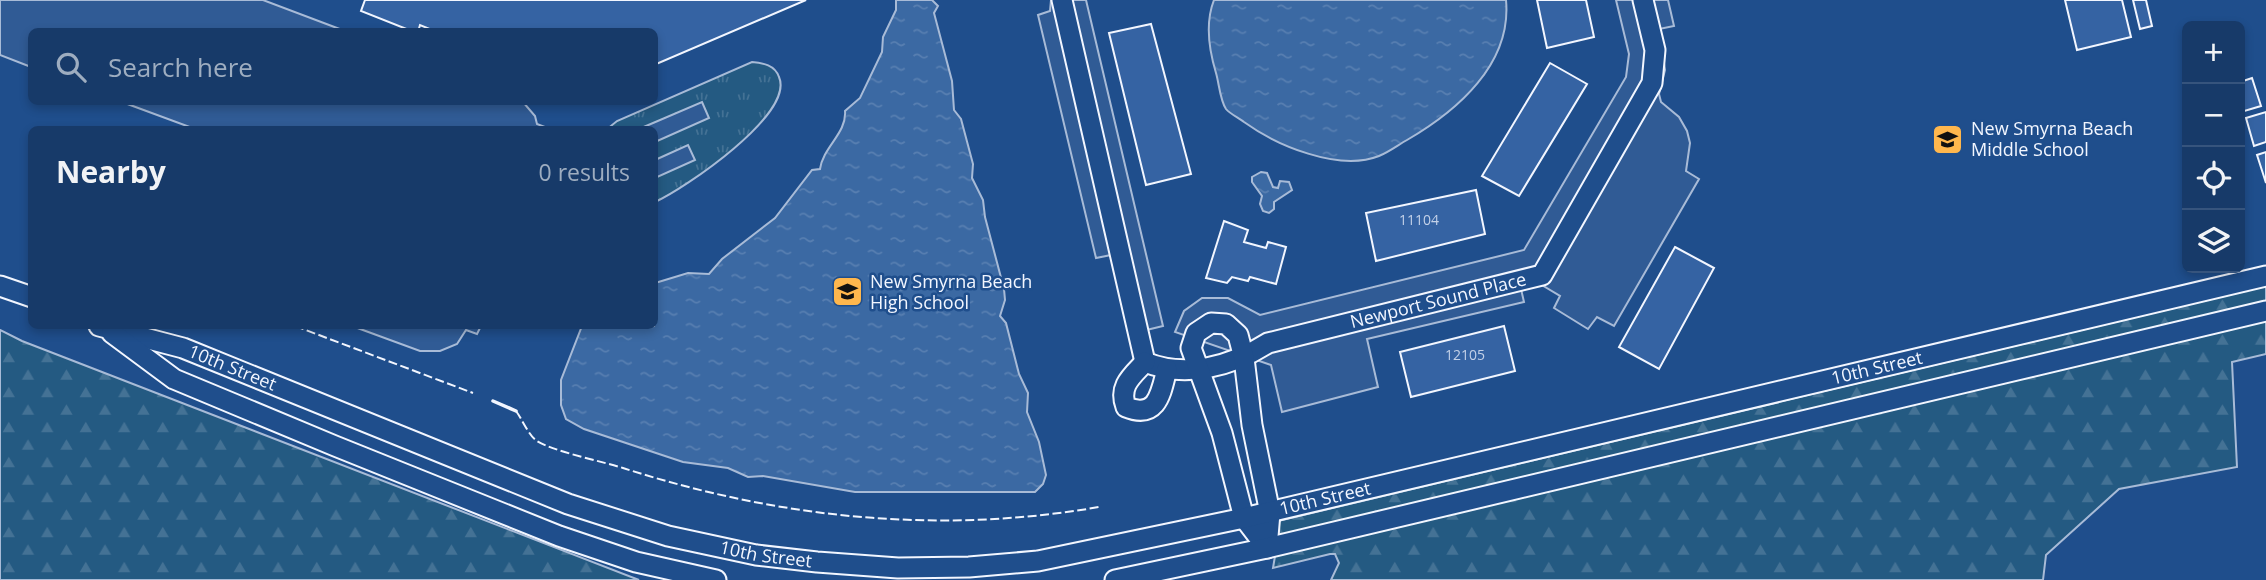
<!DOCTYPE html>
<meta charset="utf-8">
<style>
:root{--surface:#173a69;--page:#244571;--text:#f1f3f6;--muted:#9eadc0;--line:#36547d}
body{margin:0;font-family:"Open Sans",sans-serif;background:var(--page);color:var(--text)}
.controls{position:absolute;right:21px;top:21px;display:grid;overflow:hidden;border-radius:10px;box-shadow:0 4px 10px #0003}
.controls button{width:63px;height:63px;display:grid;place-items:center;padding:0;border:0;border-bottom:2px solid var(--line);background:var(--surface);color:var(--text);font:35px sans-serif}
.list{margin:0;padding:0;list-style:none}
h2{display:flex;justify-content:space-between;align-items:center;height:91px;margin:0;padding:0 28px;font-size:30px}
h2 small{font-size:23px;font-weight:400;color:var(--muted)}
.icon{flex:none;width:38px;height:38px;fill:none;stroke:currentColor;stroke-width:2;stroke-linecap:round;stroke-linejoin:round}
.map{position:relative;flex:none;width:2266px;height:580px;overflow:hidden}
.search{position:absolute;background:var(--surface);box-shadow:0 4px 10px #0003;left:28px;top:28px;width:630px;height:77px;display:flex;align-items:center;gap:18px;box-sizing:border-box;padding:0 24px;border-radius:10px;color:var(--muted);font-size:26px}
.panel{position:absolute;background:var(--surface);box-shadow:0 4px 10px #0003;left:28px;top:126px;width:630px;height:203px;border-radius:10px}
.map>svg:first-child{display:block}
.grass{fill:url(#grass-tufts);stroke:#a8bbd7;stroke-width:2}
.forest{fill:url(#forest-firs);stroke:#a8bbd7;stroke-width:2}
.parking{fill:#305b95;stroke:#a8bbd7;stroke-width:2}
.water{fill:url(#water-ripples);stroke:#a8bbd7;stroke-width:2}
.building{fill:#3563a3;stroke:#f2f6ff;stroke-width:2}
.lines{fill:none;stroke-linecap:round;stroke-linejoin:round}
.minor-casing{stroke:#f2f6ff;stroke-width:23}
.minor{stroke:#1f4e8c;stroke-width:19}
.fence{stroke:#f2f6ff;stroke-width:2;stroke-dasharray:9 3.5;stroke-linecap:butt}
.wall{stroke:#f2f6ff;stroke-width:3.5}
.labels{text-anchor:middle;stroke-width:5;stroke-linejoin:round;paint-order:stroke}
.number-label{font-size:14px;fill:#c3d1e8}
.poi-label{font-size:18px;fill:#f2f6ff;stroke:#1f4e8c;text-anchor:start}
.street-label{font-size:18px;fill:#f2f6ff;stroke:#1f4e8c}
</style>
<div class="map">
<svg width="2266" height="580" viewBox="0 0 2266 580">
<defs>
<pattern id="grass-tufts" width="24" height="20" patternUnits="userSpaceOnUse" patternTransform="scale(1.75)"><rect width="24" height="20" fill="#245a82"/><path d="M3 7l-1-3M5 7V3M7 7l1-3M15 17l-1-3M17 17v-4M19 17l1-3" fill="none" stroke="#447295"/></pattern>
<pattern id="forest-firs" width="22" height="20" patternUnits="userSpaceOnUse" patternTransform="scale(1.75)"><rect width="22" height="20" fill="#245a82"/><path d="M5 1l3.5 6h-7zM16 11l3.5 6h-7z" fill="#447295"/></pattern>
<pattern id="water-ripples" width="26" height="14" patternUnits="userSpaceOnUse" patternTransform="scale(1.75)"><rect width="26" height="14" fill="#3b69a3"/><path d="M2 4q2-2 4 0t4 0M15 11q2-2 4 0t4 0" fill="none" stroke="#587fb1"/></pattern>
</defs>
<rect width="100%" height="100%" fill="#1f4e8c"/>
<path class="grass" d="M752,62C763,63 775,65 779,77C795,114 684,189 655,202L654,130H606L617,121Z"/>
<g class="forest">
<path d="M2266,286V301L1277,536L1278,521Z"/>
<path d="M2266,321V354L2232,362L2237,467L2119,489L2046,555L2043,580H1331L1339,563L1335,554H1330L1273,568L1275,556Z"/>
<path d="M0,330L22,341L639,580H0Z"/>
</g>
<g class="parking">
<path d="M0,0H263L345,31L32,32L31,67L0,55Z"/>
<path d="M1051,0H1086L1163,326L1130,334L1111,255L1096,258L1038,15L1050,11Z"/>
<path d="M1616,0H1668L1674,26L1659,29L1665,70L1659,94L1661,102L1679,117L1687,131L1690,143L1686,171L1699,179L1614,326L1597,317L1588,329L1554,308L1560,296L1540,284L1521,289L1524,302L1367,339L1378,387L1282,412L1271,365L1175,332L1184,311L1202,298H1228L1260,315L1524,250L1626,77L1629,54Z"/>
<path d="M122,102H523L535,116L537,124L550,129H195Z"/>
<path d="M702,102L709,118L655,142L654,130L639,129Z"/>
<path d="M688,145L695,160L655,178V160Z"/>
<path d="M352,326H481L477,334L466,330L457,344L440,351H420Z"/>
</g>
<g class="water">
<path d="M896,0H932L938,6L934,13L952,81L954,110L961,119L973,164L972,178L983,200L985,217L1004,289L1005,300L1000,316L1006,323L1019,374L1028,393L1027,412L1039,442L1046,475L1043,484L1035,492H855L763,476L748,477L728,468L683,462L584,429L566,419L561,405V380L582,326H654L655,283L688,273L709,274L722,259L775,218L812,170L820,169C823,147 847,133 845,111L860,98L882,52L883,37L896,10Z"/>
<path d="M1214,0H1506C1512,64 1457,111 1407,140C1398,145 1389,152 1379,156C1338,172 1276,145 1244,122C1239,118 1230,114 1226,109C1220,100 1219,83 1216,73C1209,50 1205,23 1214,0Z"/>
<path d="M1261,172L1267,173L1273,187L1278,188L1280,181L1289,182L1292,190L1274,202V209L1269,213L1263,211L1260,204L1262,196L1252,182V177Z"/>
</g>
<g class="building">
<path d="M365,0H806L654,65V32H437L420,25L418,32H414L361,11Z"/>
<path d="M1537,0H1586L1594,37L1547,48Z"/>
<path d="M2065,0H2122L2131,37L2077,50Z"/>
<path d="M2133,0H2146L2152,26L2140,29Z"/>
<path d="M1151,24L1191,174L1146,185L1109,33Z"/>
<path d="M1550,63L1587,84L1519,196L1482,176Z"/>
<path d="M2252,78L2261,106L2241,112L2240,82Z"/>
<path d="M2266,112V142L2254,146L2246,118Z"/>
<path d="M2266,152V183L2257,155Z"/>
<path d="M1476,190L1485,234L1376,261L1366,213Z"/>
<path d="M1224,221L1248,230L1244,242L1266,248L1268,242L1286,247L1276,284L1250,277L1248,281L1232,277L1227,283L1206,278Z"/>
<path d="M1675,247L1714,268L1659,369L1619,347Z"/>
<path d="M1504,326L1515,371L1411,397L1400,352Z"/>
</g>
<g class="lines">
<defs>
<g id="minor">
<path id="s1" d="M1062,0L1145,362C1186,379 1232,366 1268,343L1542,275L1652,83L1655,50L1643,0"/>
<path d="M0,286L32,297"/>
<path d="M1211,323L1226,324L1238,335L1244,358L1252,425L1270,513L1267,548L1244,518L1222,433L1191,348L1196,333Z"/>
<path id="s2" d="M99,326L183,348L568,504L668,536L756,555L817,562L898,568L969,567L1038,561L1244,518L2266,276"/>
<path d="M112,333L174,379L335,446L559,536L636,562L716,580"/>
<path d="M1145,362C1132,376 1118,386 1126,407C1158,420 1161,392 1167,369"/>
<path d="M1115,580L1267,548L2266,311"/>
</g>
</defs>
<use href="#minor" class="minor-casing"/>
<use href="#minor" class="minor"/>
<g class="fence">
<path d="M295,326L473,393"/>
<path d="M516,411C522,419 529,436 537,441C555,452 601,461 623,468C778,518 938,535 1099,507"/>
</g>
<path class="wall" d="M493,401L516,411"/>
</g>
<defs>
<symbol id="school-square" viewBox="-11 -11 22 22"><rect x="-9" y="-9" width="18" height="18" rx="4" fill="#ffb74d" stroke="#1f4e8c"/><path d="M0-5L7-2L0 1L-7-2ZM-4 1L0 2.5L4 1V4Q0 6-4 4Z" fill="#111"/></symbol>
</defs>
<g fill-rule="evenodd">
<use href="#school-square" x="1930" y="122" width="35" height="35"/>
<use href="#school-square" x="830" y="274" width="35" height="35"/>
</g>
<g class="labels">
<g class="number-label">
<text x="1419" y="225">11104</text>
<text x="1465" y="360">12105</text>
</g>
<g class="poi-label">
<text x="1971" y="135">New Smyrna Beach<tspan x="1971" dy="21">Middle School</tspan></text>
<text x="870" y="288">New Smyrna Beach<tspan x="870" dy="21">High School</tspan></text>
</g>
<g class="street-label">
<text dy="6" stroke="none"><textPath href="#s1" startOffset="676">Newport Sound Place</textPath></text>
<text dy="6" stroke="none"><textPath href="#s2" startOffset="140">10th Street</textPath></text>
<text dy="6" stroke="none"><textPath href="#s2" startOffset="1841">10th Street</textPath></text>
<text dy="6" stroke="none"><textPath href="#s2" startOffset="1274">10th Street</textPath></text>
<text dy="6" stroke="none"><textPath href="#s2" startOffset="707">10th Street</textPath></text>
</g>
</g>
</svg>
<div class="controls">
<button>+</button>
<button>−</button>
<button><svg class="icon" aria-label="locate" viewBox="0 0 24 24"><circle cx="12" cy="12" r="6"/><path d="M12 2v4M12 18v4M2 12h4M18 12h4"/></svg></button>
<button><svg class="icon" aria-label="layers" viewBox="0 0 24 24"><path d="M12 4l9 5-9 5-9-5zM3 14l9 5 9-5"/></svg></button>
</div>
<div class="search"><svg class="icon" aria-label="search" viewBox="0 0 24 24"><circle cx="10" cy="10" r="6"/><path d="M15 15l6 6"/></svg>Search here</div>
<section class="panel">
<h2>Nearby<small>0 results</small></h2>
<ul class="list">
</ul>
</section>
</div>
